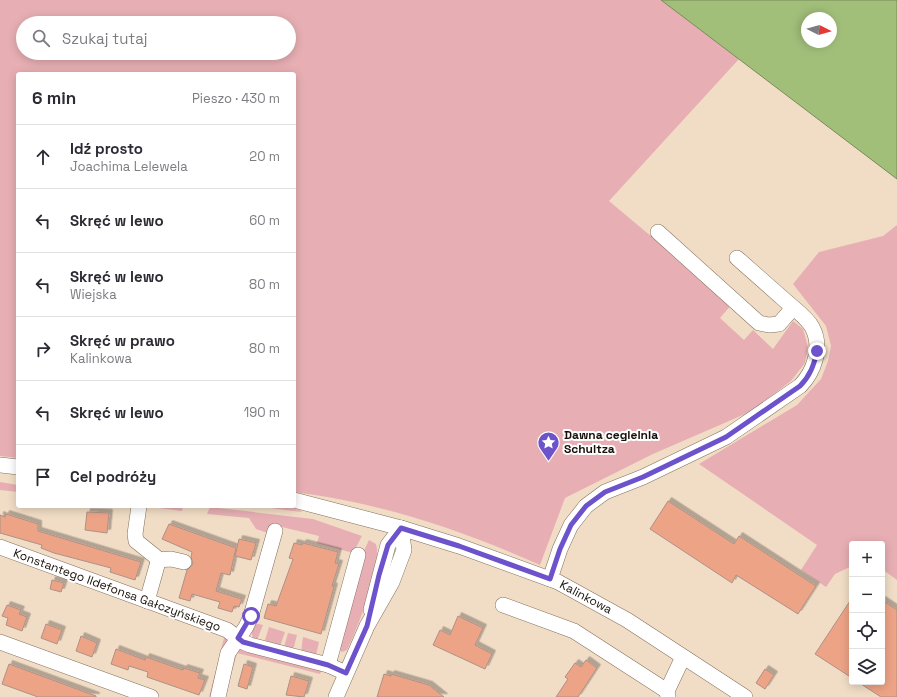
<!DOCTYPE html>
<html lang="pl">
<meta charset="utf-8">
<style>
:root{--surface:#fff;--page:#f7f7f7;--text:#2b2b33;--muted:#7c7c81;--line:#e1e1e2}
body{margin:0;font-family:"Space Grotesk",sans-serif;background:var(--page);color:var(--text)}
.controls{position:absolute;right:12px;bottom:12px;display:grid;overflow:hidden;border-radius:4px;box-shadow:0 2px 10px #0003}
.controls button{width:36px;height:36px;display:grid;place-items:center;padding:0;border:0;border-bottom:1px solid var(--line);background:var(--surface);color:var(--text);font:20px sans-serif}
.compass{position:absolute;left:801px;top:12px;width:36px;height:36px;border-radius:50%;background:var(--surface);box-shadow:0 2px 10px #0003;rotate:96deg}
.stop{position:absolute;width:12px;height:12px;margin:-9px;border:3px solid #6c52cb;border-radius:50%;background:#fff}
.stop.end{background:#6c52cb;border-color:#fff;box-shadow:0 1px 4px #0008}
.list{margin:0;padding:0;list-style:none}
h2{display:flex;justify-content:space-between;align-items:center;height:52px;margin:0;padding:0 16px;font-size:17px}
h2 small{font-size:13px;font-weight:400;color:var(--muted)}
.list li{display:grid;grid-template-columns:26px 1fr auto;gap:12px;align-items:center;box-sizing:border-box;height:64px;padding:0 16px;border-top:1px solid var(--line)}
.list b{display:block;font-size:15px;white-space:nowrap}
.list p{margin:0;font-size:13px;white-space:nowrap;color:var(--muted)}
.list em{font-size:13px;font-style:normal;color:var(--muted)}
.icon{flex:none;width:22px;height:22px;fill:none;stroke:currentColor;stroke-width:2;stroke-linecap:round;stroke-linejoin:round}
.map{position:relative;flex:none;width:897px;height:697px;overflow:hidden}
.search{position:absolute;background:var(--surface);box-shadow:0 2px 10px #0003;left:16px;top:16px;width:280px;height:44px;display:flex;align-items:center;gap:10px;box-sizing:border-box;padding:0 14px;border-radius:22px;color:var(--muted);font-size:15px}
.panel{position:absolute;background:var(--surface);box-shadow:0 2px 10px #0003;left:16px;top:72px;width:280px;height:436px;border-radius:4px}
.map>svg:first-child{display:block}
.green{fill:#e7afb3;fill-rule:evenodd}
.water{fill:#a2bf7a;stroke:#788a58;fill-rule:evenodd}
.building{fill:#eda386;stroke:#ae9186;filter:url(#shadow)}
.lines{fill:none;stroke-linecap:round;stroke-linejoin:round}
.minor-casing{stroke:#83705c;stroke-width:16}
.minor{stroke:#fff;stroke-width:15}
.route{stroke:#6c52cb;stroke-width:5}
.labels{text-anchor:middle;stroke-width:4;stroke-linejoin:round;paint-order:stroke}
.poi-label{font-size:12px;font-weight:bold;fill:#171008;stroke:#fff;text-anchor:start}
.street-label{font-size:12px;fill:#171008;stroke:#fff}
</style>
<div class="map">
<svg width="897" height="697" viewBox="0 0 897 697">
<defs>
<filter id="shadow"><feDropShadow dx="3.5" dy="-3.5" stdDeviation="0" flood-color="#0004"/></filter>
</defs>
<rect width="100%" height="100%" fill="#f1ddc6"/>
<g class="green">
<path d="M0,0H661L739,59L609,201L732,304L720,318L744,340L753,330L773,349L793,321L803,329L808,347L805,363L791,381L752,411L653,454L565,498L540,565C457,528 384,504 294,492V74H18V458L0,456ZM23,23H289V53H23Z"/>
<path d="M897,225V580L882,569V544H852V566L835,574L826,587L801,570L817,545L699,464L797,405L821,379L828,361L831,346L826,326L793,284L819,252L883,236Z"/>
<path d="M0,482L18,485V492L0,490Z"/>
<path d="M144,506H183L182,511Z"/>
<path d="M255,506H286L302,511L301,512Z"/>
<path d="M210,507L313,519L362,536L353,553L317,543L319,536L282,527L269,531L268,533L256,529L249,518L207,514Z"/>
<path d="M369,540L376,544C383,565 357,629 347,650L342,652L337,647L361,557Z"/>
<path d="M254,623L263,625L257,640C249,636 252,630 254,623Z"/>
<path d="M269,627L285,632L280,646L267,643L265,640Z"/>
<path d="M288,633L297,635L294,647L291,649L284,647Z"/>
<path d="M225,634L231,636L212,697H209Z"/>
<path d="M303,637L319,642L316,655L301,652Z"/>
<path d="M238,648L322,669L320,674L237,653L225,697L234,652Z"/>
</g>
<path class="water" d="M661,0H897V179ZM807,18H831V42H807Z"/>
<g class="building">
<path d="M668,501L734,544L739,536L816,586L798,614L736,575L732,583L650,529Z"/>
<path d="M87,512L109,513L107,533L85,530Z"/>
<path d="M6,514L38,524V531L141,562L135,580L110,572L111,568L54,553L41,548L42,545L0,533V515L5,517Z"/>
<path d="M169,524L236,548L230,575L221,573L216,591L242,599L239,607L234,606L232,612L218,608L220,602L192,594L190,601L179,598L187,570L193,564L191,557L192,552L162,539Z"/>
<path d="M239,539L256,543L251,560L235,556Z"/>
<path d="M294,543L302,545L303,543L338,552L335,563L339,564L332,586L334,587L321,634L264,618L268,604L276,606L293,559L289,558Z"/>
<path d="M52,580L64,583L61,592L50,589Z"/>
<path d="M852,598V678L815,654Z"/>
<path d="M882,600L897,610V697H881L858,682H882Z"/>
<path d="M7,605L21,610L19,614L27,617L22,631L6,625L8,618L2,616Z"/>
<path d="M458,616L483,628L475,645L492,654L485,669L433,645L440,630L450,635Z"/>
<path d="M46,624L62,630L57,644L41,638Z"/>
<path d="M81,636L97,643L92,657L76,651Z"/>
<path d="M116,649L145,660L146,657L183,670L184,668L200,673L198,678L205,680L199,695L147,677L148,672L129,666L128,670L111,664Z"/>
<path d="M586,660L597,668L578,697H556L568,679L565,677L575,663L581,667Z"/>
<path d="M9,664L96,696V697H38L2,684Z"/>
<path d="M244,664L253,667L247,689L238,686Z"/>
<path d="M765,669L774,675L765,689L756,683Z"/>
<path d="M384,674L391,676V674L429,685L444,697H377Z"/>
<path d="M291,676L309,681L304,697L286,695Z"/>
</g>
<g class="lines">
<defs>
<g id="minor">
<path d="M658,232L759,323L769,325L779,324L793,308"/>
<path d="M0,465L18,467"/>
<path d="M294,500L401,528L459,546L558,582L627,620L745,697"/>
<path d="M139,506L135,534L136,541L156,557L158,562L147,601"/>
<path d="M0,547L227,630L243,642L250,645L328,665L346,673"/>
<path d="M157,560L171,559L184,562"/>
<path d="M550,579L560,549L571,525L586,506L605,492L643,477L726,437L800,386C814,372 823,347 812,327C807,318 796,310 788,303C771,288 754,273 737,258"/>
<path d="M503,605L574,631L667,691"/>
<path d="M371,610L388,545L401,528"/>
<path d="M0,642L151,697"/>
<path d="M328,665L358,555"/>
<path d="M218,697L228,653L246,627L251,616L275,531"/>
<path d="M336,697L367,626L392,582L404,550L401,528"/>
<path d="M668,697L667,691L683,657"/>
</g>
</defs>
<use href="#minor" class="minor-casing"/>
<use href="#minor" class="minor"/>
</g>
<g class="lines">
<path class="route" d="M251,616L238,638L243,642L328,665L346,673L367,626L379,575L388,545L401,528L459,546L550,579L560,549L571,525L586,506L605,492L643,477L726,437L800,386C810,376 814,365 817,351"/>
</g>
<defs>
<symbol id="sight-pin" viewBox="-11 -11 22 30"><path d="M0 17L-7.5 6A9.5 9.5 0 1 1 7.5 6Z" fill="#6c52cb" stroke="#fff"/><path d="M0-6L1.8-2.2L6-1.7L2.9 1.2L3.7 5.4L0 3.3L-3.7 5.4L-2.9 1.2L-6-1.7L-1.8-2.2Z" fill="#fff"/></symbol>
</defs>
<g fill-rule="evenodd">
<use href="#sight-pin" x="536" y="430" width="25" height="34"/>
</g>
<g class="labels">
<g class="poi-label">
<text x="564" y="439">Dawna cegielnia<tspan x="564" dy="14">Schultza</tspan></text>
</g>
<g class="street-label">
<text transform="translate(117 590) rotate(20)" y="4">Konstantego Ildefonsa Gałczyńskiego</text>
<text transform="translate(586 597) rotate(28)" y="4">Kalinkowa</text>
</g>
</g>
</svg>
<div class="controls">
<button>+</button>
<button>−</button>
<button><svg class="icon" aria-label="locate" viewBox="0 0 24 24"><circle cx="12" cy="12" r="6"/><path d="M12 2v4M12 18v4M2 12h4M18 12h4"/></svg></button>
<button><svg class="icon" aria-label="layers" viewBox="0 0 24 24"><path d="M12 4l9 5-9 5-9-5zM3 14l9 5 9-5"/></svg></button>
</div>
<svg class="compass" viewBox="-18 -18 36 36"><path d="M0-13l5 13h-10z" fill="#e53935"/><path d="M0 13l5-13h-10z" fill="#7c7c81"/></svg>
<div class="stop" style="left:251px;top:616px"></div>
<div class="stop end" style="left:817px;top:351px"></div>
<div class="search"><svg class="icon" aria-label="search" viewBox="0 0 24 24"><circle cx="10" cy="10" r="6"/><path d="M15 15l6 6"/></svg>Szukaj tutaj</div>
<section class="panel">
<h2>6 min<small>Pieszo · 430 m</small></h2>
<ul class="list">
<li><svg class="icon" aria-label="ahead" viewBox="0 0 24 24"><path d="M12 20V5M6 11l6-6 6 6"/></svg><div><b>Idź prosto</b><p>Joachima Lelewela</p></div><em>20 m</em></li>
<li><svg class="icon" aria-label="left" viewBox="0 0 24 24"><path d="M17 20v-9H6M10 6l-5 5 5 5"/></svg><div><b>Skręć w lewo</b></div><em>60 m</em></li>
<li><svg class="icon" aria-label="left" viewBox="0 0 24 24"><path d="M17 20v-9H6M10 6l-5 5 5 5"/></svg><div><b>Skręć w lewo</b><p>Wiejska</p></div><em>80 m</em></li>
<li><svg class="icon" aria-label="right" viewBox="0 0 24 24"><path d="M7 20v-9h11M14 6l5 5-5 5"/></svg><div><b>Skręć w prawo</b><p>Kalinkowa</p></div><em>80 m</em></li>
<li><svg class="icon" aria-label="left" viewBox="0 0 24 24"><path d="M17 20v-9H6M10 6l-5 5 5 5"/></svg><div><b>Skręć w lewo</b></div><em>190 m</em></li>
<li><svg class="icon" aria-label="arrive" viewBox="0 0 24 24"><path d="M6 21V4h12l-3 4 3 4H6"/></svg><div><b>Cel podróży</b></div></li>
</ul>
</section>
</div>
